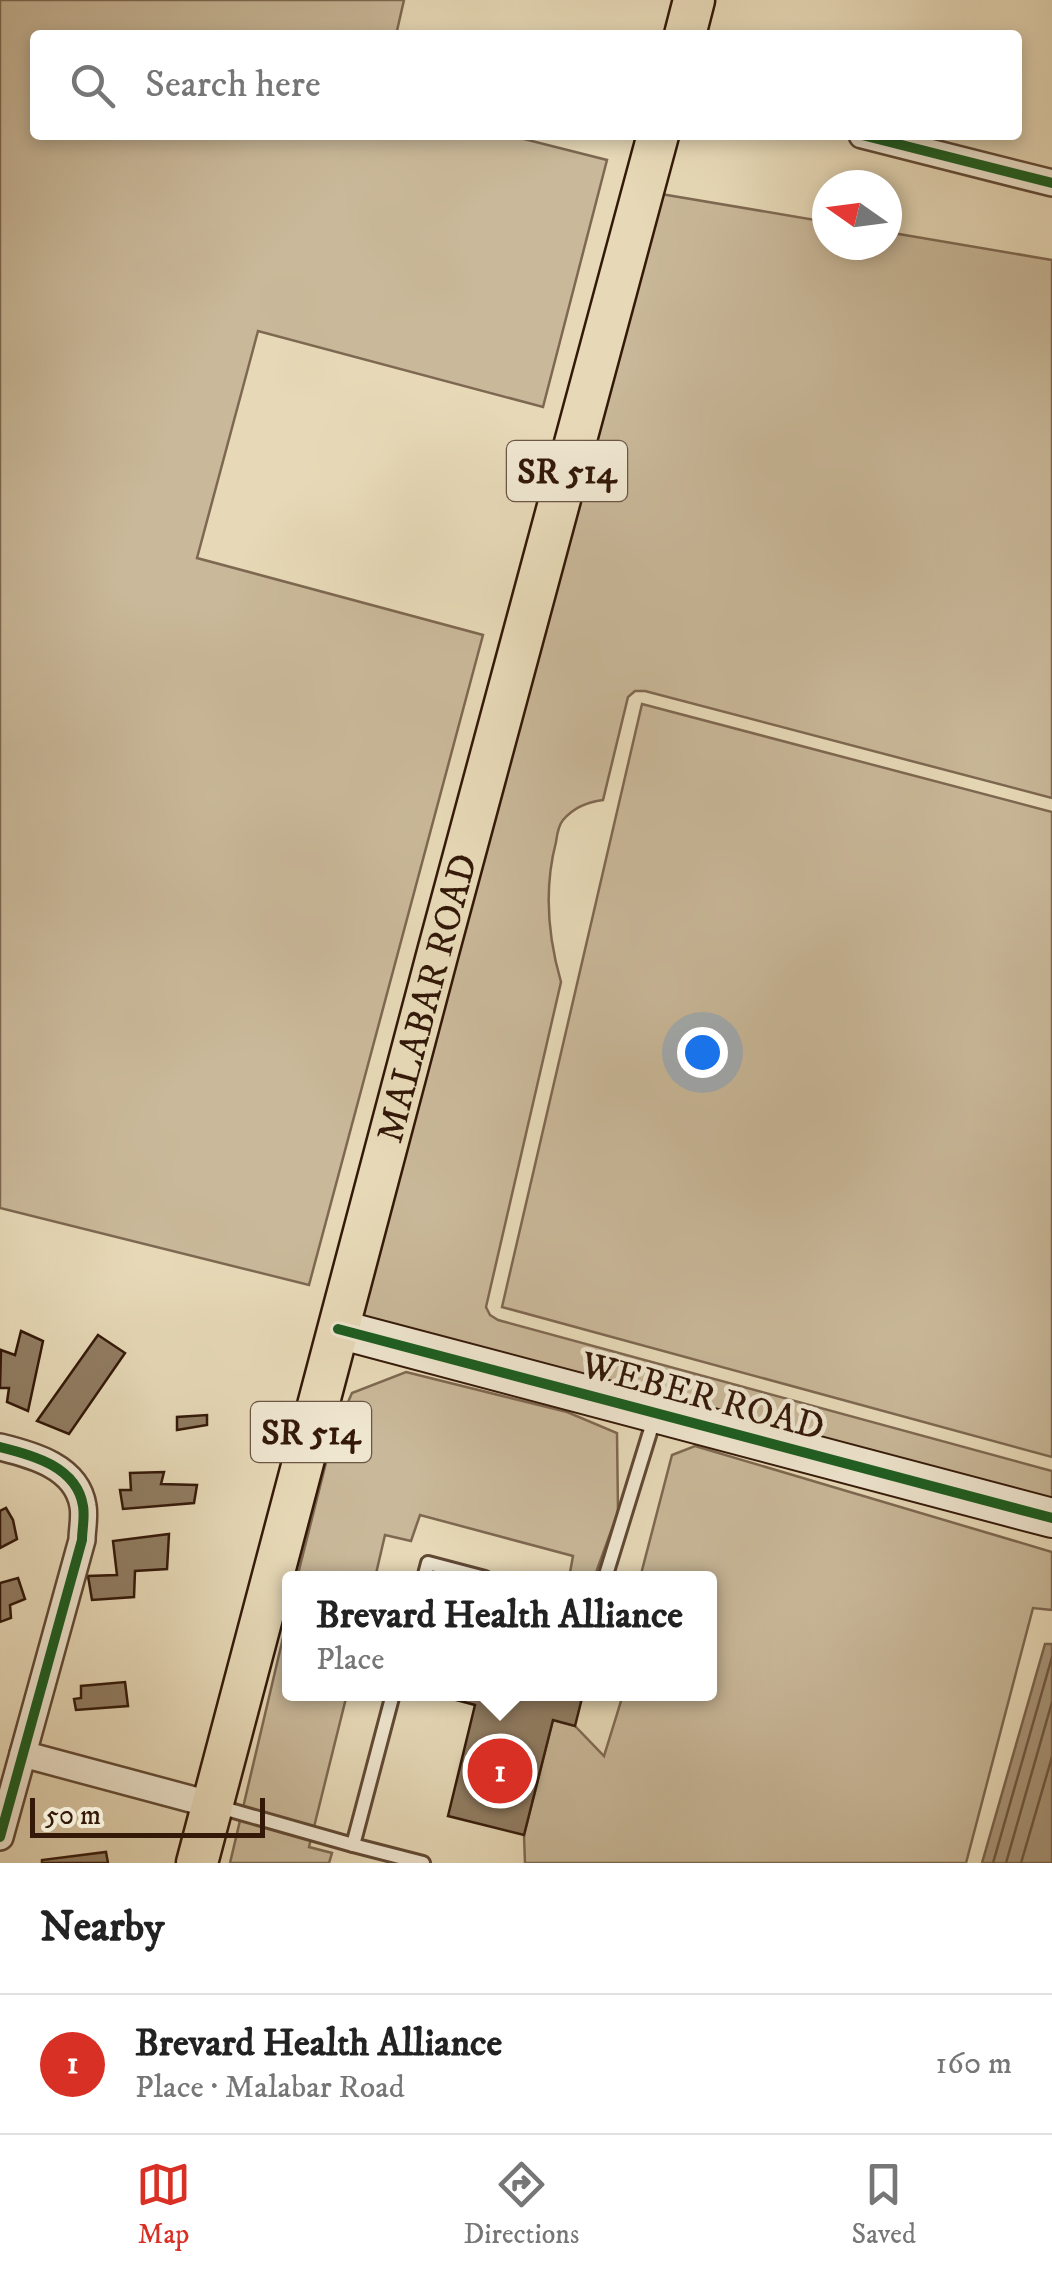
<!DOCTYPE html>
<meta charset="utf-8">
<style>
:root{--surface:#fff;--page:#f6f6f6;--text:#222;--muted:#767676;--line:#e0e0e0;--accent:#d93025}
body{margin:0;font-family:"IM FELL DW Pica",serif;background:var(--page);color:var(--text)}
.compass{position:absolute;left:812px;top:170px;width:90px;height:90px;border-radius:50%;background:var(--surface);box-shadow:0 5px 15px #0003;rotate:284deg}
.scale{position:absolute;left:30px;bottom:25px;width:235px;box-sizing:border-box;padding-left:10px;border:5px solid #341909;border-top:0;font-size:28px;line-height:35px;white-space:nowrap;color:#341909;-webkit-text-stroke:8px #efe6d0;paint-order:stroke}
.you{position:absolute;left:702px;top:1052px;width:35px;height:35px;margin:-25px;border:8px solid #fff;border-radius:50%;background:#1a73e8;box-shadow:0 0 0 15px #1a73e833}
.badge{display:grid;place-items:center;width:65px;height:65px;border-radius:50%;background:var(--accent);color:#fff;font-size:32px;font-weight:700}
.pin{position:absolute;translate:-50% -50%;border:5px solid #fff;box-shadow:0 2px 10px #0006}
.popup{position:absolute;left:282px;top:1571px;width:435px;height:130px;box-sizing:border-box;display:grid;place-content:center;border-radius:10px;background:var(--surface);filter:drop-shadow(0 2px 8px #0005);font-size:32px;white-space:nowrap;color:var(--muted)}
.popup b{font-size:38px;color:var(--text)}
.popup::after{content:'';position:absolute;left:50%;top:100%;margin-left:-20px;border:20px solid transparent;border-top-color:var(--surface)}
.list{margin:0;padding:0;list-style:none}
h2{display:flex;justify-content:space-between;align-items:center;height:130px;margin:0;padding:0 40px;font-size:42px}
h2 small{font-size:32px;font-weight:400;color:var(--muted)}
.list li{display:grid;grid-template-columns:65px 1fr auto;gap:30px;align-items:center;box-sizing:border-box;height:140px;padding:0 40px;border-top:2px solid var(--line)}
.list b{display:block;font-size:38px;white-space:nowrap}
.list p{margin:0;font-size:32px;white-space:nowrap;color:var(--muted)}
.list em{font-size:32px;font-style:normal;color:var(--muted)}
.icon{flex:none;width:55px;height:55px;fill:none;stroke:currentColor;stroke-width:2;stroke-linecap:round;stroke-linejoin:round}
.map{position:relative;flex:none;width:1052px;height:1863px;overflow:hidden}
.search{position:absolute;background:var(--surface);box-shadow:0 5px 15px #0003;left:30px;right:30px;top:30px;height:110px;display:flex;align-items:center;gap:25px;box-sizing:border-box;padding:0 35px;border-radius:10px;color:var(--muted);font-size:38px}
.sheet{height:270px;background:var(--surface)}
nav{display:flex;justify-content:space-around;align-items:center;box-sizing:border-box;height:140px;border-top:2px solid var(--line);background:var(--surface);font-size:28px;color:var(--muted)}
nav a{display:grid;justify-items:center;gap:5px}
nav .on{color:var(--accent)}
.map>svg:first-child{display:block}
.green{fill:#c9b899;stroke:#7e6851;stroke-width:2.5}
.water{fill:#aa987c;stroke:#7b654e;stroke-width:2.5}
.lines{fill:none;stroke-linecap:round;stroke-linejoin:round}
.shore{stroke:#6f5842;stroke-width:2.5}
.building{fill:#917d63;stroke:#341909;stroke-width:2.5}
.lane-casing{stroke:#614934;stroke-width:18}
.street-casing{stroke:#614934;stroke-width:30}
.secondary-casing{stroke:#341909;stroke-width:42}
.primary-casing{stroke:#341909;stroke-width:45}
.lane{stroke:#efe6d0;stroke-width:12}
.street{stroke:#efe6d0;stroke-width:25}
.secondary{stroke:#efe6d0;stroke-width:38}
.primary{stroke:#e7d9b7;stroke-width:40}
.cycleway-casing{stroke:#efe6d0;stroke-width:16}
.cycleway{stroke:#1b5e20;stroke-width:10}
.labels{text-anchor:middle;stroke-width:9;stroke-linejoin:round;paint-order:stroke}
.shield{fill:#efe6d0;stroke:#6c5645;stroke-width:2.5}
.shield-label{font-size:35px;font-weight:bold;fill:#341909}
.street-label{font-size:38px;fill:#341909;stroke:#efe6d0}
</style>
<div class="map">
<svg width="1052" height="1863" viewBox="0 0 1052 1863">
<rect width="100%" height="100%" fill="#e7d9b7"/>
<filter id="stains"><feTurbulence type="fractalNoise" baseFrequency=".002" numOctaves="4"/><feColorMatrix values="0 0 0 0 .2 0 0 0 0 .09 0 0 0 0 .02 0 0 0 .5 -.17"/></filter>
<radialGradient id="worn" r=".72"><stop offset=".6" stop-color="#630" stop-opacity="0"/><stop offset="1" stop-color="#630" stop-opacity=".3"/></radialGradient>
<g class="green">
<path d="M0,0H404L396,35H35V135H508L607,160L543,407L258,331L197,558L483,635L309,1285L0,1208Z"/>
<path d="M661,194L827,222V245H887V232L1052,260V798L645,691H635L628,697L603,800C587,802 574,807 563,820C558,826 557,835 556,842C544,888 548,937 561,982L486,1307L490,1315L498,1320L1052,1471V1501L360,1318Z"/>
<path d="M642,704L1052,812V1457L502,1307Z"/>
<path d="M406,1372L567,1412L617,1433L618,1512L594,1578H569L573,1556L420,1515L411,1541L385,1535L375,1578H297L332,1439L352,1393Z"/>
<path d="M695,1446L1052,1552V1610L1033,1608L966,1863H525L524,1835L553,1720L575,1726L604,1756L621,1701L615,1694H710V1578H640L672,1455Z"/>
<path d="M290,1608V1694H347L309,1847L332,1853L329,1863H230Z"/>
</g>
<path class="water" d="M1045,1644H1052V1863H982Z"/>
<g class="lines">
<g class="shore">
<path d="M993,1863L1052,1657"/>
<path d="M1006,1863L1052,1702"/>
<path d="M1021,1863L1052,1757"/>
</g>
</g>
<g class="building">
<path d="M21,1331L43,1341L28,1411L7,1402L9,1388H0L1,1350L15,1355Z"/>
<path d="M98,1335L125,1353L69,1434L37,1421Z"/>
<path d="M207,1415V1425L177,1430V1417Z"/>
<path d="M164,1472L161,1484L197,1485L194,1503L123,1509L120,1490H131L130,1473Z"/>
<path d="M6,1508L13,1520L17,1539L0,1548V1511Z"/>
<path d="M169,1534L167,1569L135,1571L134,1597L92,1600L88,1576L117,1575L113,1541Z"/>
<path d="M18,1578L25,1599L10,1605L11,1618L0,1622V1583Z"/>
<path d="M125,1682L128,1706L76,1710L74,1699L81,1698V1686Z"/>
<path d="M450,1694H583L575,1726L553,1720L524,1835L448,1816L475,1705L449,1698Z"/>
<path d="M106,1852L108,1863H42V1860Z"/>
</g>
<g class="lines">
<defs>
<g id="lane">
<path d="M424,1578L428,1563L485,1578"/>
<path d="M605,1578L655,1416"/>
<path d="M393,1694L353,1845L423,1863"/>
<path d="M216,1806L353,1845"/>
</g>
<g id="street">
<path d="M862,135L1052,183"/>
<path d="M0,1447C33,1455 77,1467 83,1506C85,1517 82,1530 82,1540L0,1837"/>
<path d="M23,1754L213,1805"/>
</g>
<path id="secondary" d="M338,1329L1052,1518"/>
<g id="primary">
<path d="M685,35L694,0"/>
<path id="s1" d="M197,1863L438,952L658,135"/>
</g>
</defs>
<use href="#lane" class="lane-casing"/>
<use href="#street" class="street-casing"/>
<use href="#secondary" class="secondary-casing"/>
<use href="#primary" class="primary-casing"/>
<use href="#lane" class="lane"/>
<use href="#street" class="street"/>
<use href="#secondary" class="secondary"/>
<use href="#primary" class="primary"/>
<defs>
<g id="cycleway">
<path d="M862,135L1052,183"/>
<path d="M338,1329L1052,1518"/>
<path d="M0,1447C33,1455 77,1467 83,1506C85,1517 82,1530 82,1540L0,1837"/>
</g>
</defs>
<use href="#cycleway" class="cycleway-casing"/>
<use href="#cycleway" class="cycleway"/>
</g>
<g class="labels">
<g class="shield">
<rect x="507" y="441" width="120" height="60" rx="8"/>
<rect x="251" y="1402" width="120" height="60" rx="8"/>
</g>
<g class="shield-label">
<text x="567" y="483">SR 514</text>
<text x="311" y="1444">SR 514</text>
</g>
<g class="street-label">
<text dy="13" stroke="none"><textPath href="#s1" startOffset="895">MALABAR ROAD</textPath></text>
<text transform="translate(703 1395) rotate(15)" y="13">WEBER ROAD</text>
</g>
</g>
<rect width="100%" height="100%" filter="url(#stains)"/>
<rect width="100%" height="100%" fill="url(#worn)"/>
</svg>
<svg class="compass" viewBox="-18 -18 36 36"><path d="M0-13l5 13h-10z" fill="#e53935"/><path d="M0 13l5-13h-10z" fill="#767676"/></svg>
<div class="scale">50 m</div>
<div class="you"></div>
<div class="pin badge" style="left:500px;top:1771px">1</div>
<div class="popup"><b>Brevard Health Alliance</b>Place</div>
<div class="search"><svg class="icon" aria-label="search" viewBox="0 0 24 24"><circle cx="10" cy="10" r="6"/><path d="M15 15l6 6"/></svg>Search here</div>
</div>
<section class="sheet">
<h2>Nearby<small></small></h2>
<ul class="list">
<li><span class="badge">1</span><div><b>Brevard Health Alliance</b><p>Place · Malabar Road</p></div><em>160 m</em></li>
</ul>
</section>
<nav>
<a class="on"><svg class="icon" aria-label="map" viewBox="0 0 24 24"><path d="M3 6l6-2 6 2 6-2v14l-6 2-6-2-6 2zM9 4v14M15 6v14"/></svg>Map</a>
<a><svg class="icon" aria-label="directions" viewBox="0 0 24 24"><path d="M12 3l9 9-9 9-9-9zM9 14v-3h6M13 9l2 2-2 2"/></svg>Directions</a>
<a><svg class="icon" aria-label="saved" viewBox="0 0 24 24"><path d="M7 4h10v16l-5-4-5 4z"/></svg>Saved</a>
</nav>
